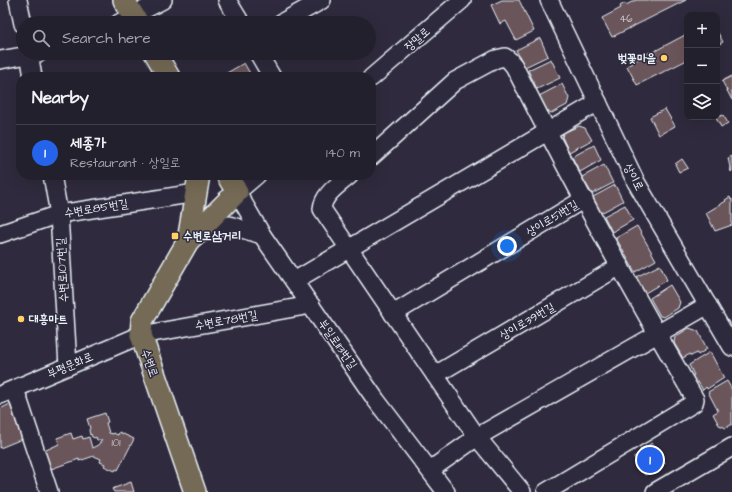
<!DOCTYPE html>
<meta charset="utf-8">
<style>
:root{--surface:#23202e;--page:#2b2836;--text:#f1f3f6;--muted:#a3a3aa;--line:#403e4a;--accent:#2563eb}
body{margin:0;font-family:"Architects Daughter","Poor Story",sans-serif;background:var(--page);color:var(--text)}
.controls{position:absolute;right:12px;top:12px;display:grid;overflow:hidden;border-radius:8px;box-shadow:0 4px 16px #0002}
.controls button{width:36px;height:36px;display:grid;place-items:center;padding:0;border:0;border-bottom:1px solid var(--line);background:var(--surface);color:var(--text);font:20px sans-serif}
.you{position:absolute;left:507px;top:246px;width:14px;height:14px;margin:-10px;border:3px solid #fff;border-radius:50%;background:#1a73e8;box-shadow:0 0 0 6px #1a73e833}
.badge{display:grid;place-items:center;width:26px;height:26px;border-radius:50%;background:var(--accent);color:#fff;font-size:13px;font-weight:700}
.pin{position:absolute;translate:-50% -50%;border:2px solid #fff;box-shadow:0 1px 4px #0006}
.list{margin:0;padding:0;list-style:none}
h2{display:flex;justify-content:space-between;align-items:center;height:52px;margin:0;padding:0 16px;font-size:17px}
h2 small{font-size:13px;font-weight:400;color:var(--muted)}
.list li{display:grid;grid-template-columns:26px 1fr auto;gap:12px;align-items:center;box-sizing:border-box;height:56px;padding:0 16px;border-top:1px solid var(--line)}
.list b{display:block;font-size:15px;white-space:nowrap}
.list p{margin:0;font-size:13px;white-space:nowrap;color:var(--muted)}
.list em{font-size:13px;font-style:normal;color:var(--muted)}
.icon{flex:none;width:22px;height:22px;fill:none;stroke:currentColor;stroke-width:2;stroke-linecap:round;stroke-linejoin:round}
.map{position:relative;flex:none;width:732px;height:492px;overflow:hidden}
.search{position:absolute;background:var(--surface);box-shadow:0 4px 16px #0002;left:16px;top:16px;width:360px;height:44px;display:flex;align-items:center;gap:10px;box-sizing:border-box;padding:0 14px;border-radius:22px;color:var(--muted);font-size:15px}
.panel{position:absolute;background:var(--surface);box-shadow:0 4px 16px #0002;left:16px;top:72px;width:360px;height:108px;border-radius:16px}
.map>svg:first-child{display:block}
.building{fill:#6b555a;stroke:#e8f1f8}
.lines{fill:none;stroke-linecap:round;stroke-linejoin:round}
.minor-casing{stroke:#e8f1f8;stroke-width:20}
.major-casing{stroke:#e8f1f8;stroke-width:24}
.minor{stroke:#2f2a3d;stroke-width:17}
.major{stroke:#746b55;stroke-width:21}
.poi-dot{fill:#ffd166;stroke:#2f2a3d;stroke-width:1.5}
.labels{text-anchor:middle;stroke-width:3;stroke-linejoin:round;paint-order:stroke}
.number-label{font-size:10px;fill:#c9cad0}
.street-label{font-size:12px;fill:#e8f1f8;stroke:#2f2a3d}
.poi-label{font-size:12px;font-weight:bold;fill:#e8f1f8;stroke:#2f2a3d;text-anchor:start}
</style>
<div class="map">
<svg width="732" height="492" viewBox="0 0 732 492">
<rect width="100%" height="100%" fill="#2f2a3d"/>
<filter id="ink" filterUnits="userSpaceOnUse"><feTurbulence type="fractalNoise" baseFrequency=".025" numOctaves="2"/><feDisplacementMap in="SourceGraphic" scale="8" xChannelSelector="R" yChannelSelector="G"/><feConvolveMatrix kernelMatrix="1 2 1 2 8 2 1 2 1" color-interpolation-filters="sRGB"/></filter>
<g filter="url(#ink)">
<g class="building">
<path d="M502,0H519L534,31L516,40L506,21L500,24L491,5Z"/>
<path d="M636,0H686L612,37L602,18L621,8L620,6L625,3L626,5Z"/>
<path d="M717,31L723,42L717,45Z"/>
<path d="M687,34V60L637,85L627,66L650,52L651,53Z"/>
<path d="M540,38L548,56L525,67L516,50Z"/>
<path d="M551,59L560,78L537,89L528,70Z"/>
<path d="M244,63L252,77H220Z"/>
<path d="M732,76V100L722,81Z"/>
<path d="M562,84L569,98L567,105L552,113L547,111L539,96Z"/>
<path d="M665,109L675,126L659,135L650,117Z"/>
<path d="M723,115L728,123L721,127L716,118Z"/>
<path d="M579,126L585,128L592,140L569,152L562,137L563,133Z"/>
<path d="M594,145L601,160L580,172L572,157Z"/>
<path d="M732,156V171L731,172L728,158Z"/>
<path d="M682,159L688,168L679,172L675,164Z"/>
<path d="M604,165L613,183L592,194L582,177Z"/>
<path d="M615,185L623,201L601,213L593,197Z"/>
<path d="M730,197L731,200L732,199V225L715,231L706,213L726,201L725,200Z"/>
<path d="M625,205L633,220L612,232L604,216Z"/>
<path d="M637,226L656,260L635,272L616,238Z"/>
<path d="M660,265L667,280L645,293L636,277Z"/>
<path d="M670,285L680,302L678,308L664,317L660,316L650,298Z"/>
<path d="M689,328L698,331L707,349L698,355L697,353L691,356L690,354L683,358L674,343L675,337Z"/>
<path d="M710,352L724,378L707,389L706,387L703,390L698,382L696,383L692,376L694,375L689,365Z"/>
<path d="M727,381L732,390V424L726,428L719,425L713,414L718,411L708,392Z"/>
<path d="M10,404L22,439L0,448V409Z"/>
<path d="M105,413L108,422L106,423L109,433L113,434V433L118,435L119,432L134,439L118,470L116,469L115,471L104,466L105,464L100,462L101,459L94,456L79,461V459L51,469L44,451L59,444L57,438L71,433L73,439L82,436L83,439L89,437L92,448L98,445L102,440H97L96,437L95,438L92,437L91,434L90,435L89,430L90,428L87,419Z"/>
<path d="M652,443L665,463L645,475L634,457L641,452L640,450Z"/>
<path d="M131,482L134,492H114L112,489Z"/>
</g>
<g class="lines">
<defs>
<g id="minor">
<path d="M18,0L23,24"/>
<path d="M227,0L241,23"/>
<path d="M549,0L636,182L732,347"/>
<path d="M119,23L163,0"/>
<path d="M281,23L322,0"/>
<path d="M29,53L33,77"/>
<path d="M258,53L272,77"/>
<path d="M0,60L39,53"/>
<path d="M371,78L462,0"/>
<path d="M371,157L455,81L496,59L505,57L509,60L514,66C571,179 631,290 695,399L694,403L546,492"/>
<path d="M52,175L59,214L68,366"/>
<path d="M257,175L237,192L262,235L376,400L446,492"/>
<path d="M350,175C340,184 323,194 322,209L477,437L522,492"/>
<path d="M0,234L59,214L196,193"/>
<path d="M195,237L210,229L229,225L262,235"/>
<path d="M294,281L598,102"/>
<path d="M393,314L584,199"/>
<path d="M435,375L620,266"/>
<path d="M15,389L49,492"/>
<path d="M0,395L141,335L311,305"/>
<path d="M430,470L477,437L708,305"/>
<path d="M655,492L732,447"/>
</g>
<g id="major">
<path d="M124,0L138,23"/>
<path d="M155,53L169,77"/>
<path d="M188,241L199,175"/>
<path d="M195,492L141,335L142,321L188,241L237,192L227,175"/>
</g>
</defs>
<use href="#minor" class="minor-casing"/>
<use href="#major" class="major-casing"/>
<use href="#minor" class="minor"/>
<use href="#major" class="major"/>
</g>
</g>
<g class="poi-dot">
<circle cx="664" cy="58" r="4"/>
<rect x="171" y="232" width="8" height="8" rx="2"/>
<circle cx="21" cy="319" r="4"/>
</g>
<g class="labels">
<g class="number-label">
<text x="626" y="22">46</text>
<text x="116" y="446">101</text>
</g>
<g class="street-label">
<text transform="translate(417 39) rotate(-41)" y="4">장말로</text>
<text transform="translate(634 177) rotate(63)" y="4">상이로</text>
<text transform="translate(96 208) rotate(-9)" y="4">수변로85번길</text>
<text transform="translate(552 218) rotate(-31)" y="4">상이로51번길</text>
<text transform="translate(62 270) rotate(-93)" y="4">수변로107번길</text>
<text transform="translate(226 320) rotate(-10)" y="4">수변로78번길</text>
<text transform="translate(527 321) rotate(-30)" y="4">상이로39번길</text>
<text transform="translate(338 344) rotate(55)" y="4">부일로113번길</text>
<text transform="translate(150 363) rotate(71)" y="4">수변로</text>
<text transform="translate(70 365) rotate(-23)" y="4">부평문화로</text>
</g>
<g class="poi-label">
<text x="656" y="62" text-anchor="end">벚꽃마을</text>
<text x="183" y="240">수변로삼거리</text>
<text x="29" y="323">대흥마트</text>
</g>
</g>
</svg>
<div class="controls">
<button>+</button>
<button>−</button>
<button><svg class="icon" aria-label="layers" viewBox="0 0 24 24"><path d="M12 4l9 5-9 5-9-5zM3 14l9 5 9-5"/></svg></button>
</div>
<div class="you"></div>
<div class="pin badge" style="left:650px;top:460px">1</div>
<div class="search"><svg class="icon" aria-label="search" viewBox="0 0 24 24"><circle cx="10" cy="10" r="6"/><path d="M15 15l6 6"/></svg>Search here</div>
<section class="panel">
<h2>Nearby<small></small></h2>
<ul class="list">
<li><span class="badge">1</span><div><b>세종가</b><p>Restaurant · 상일로</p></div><em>140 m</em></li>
</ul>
</section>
</div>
